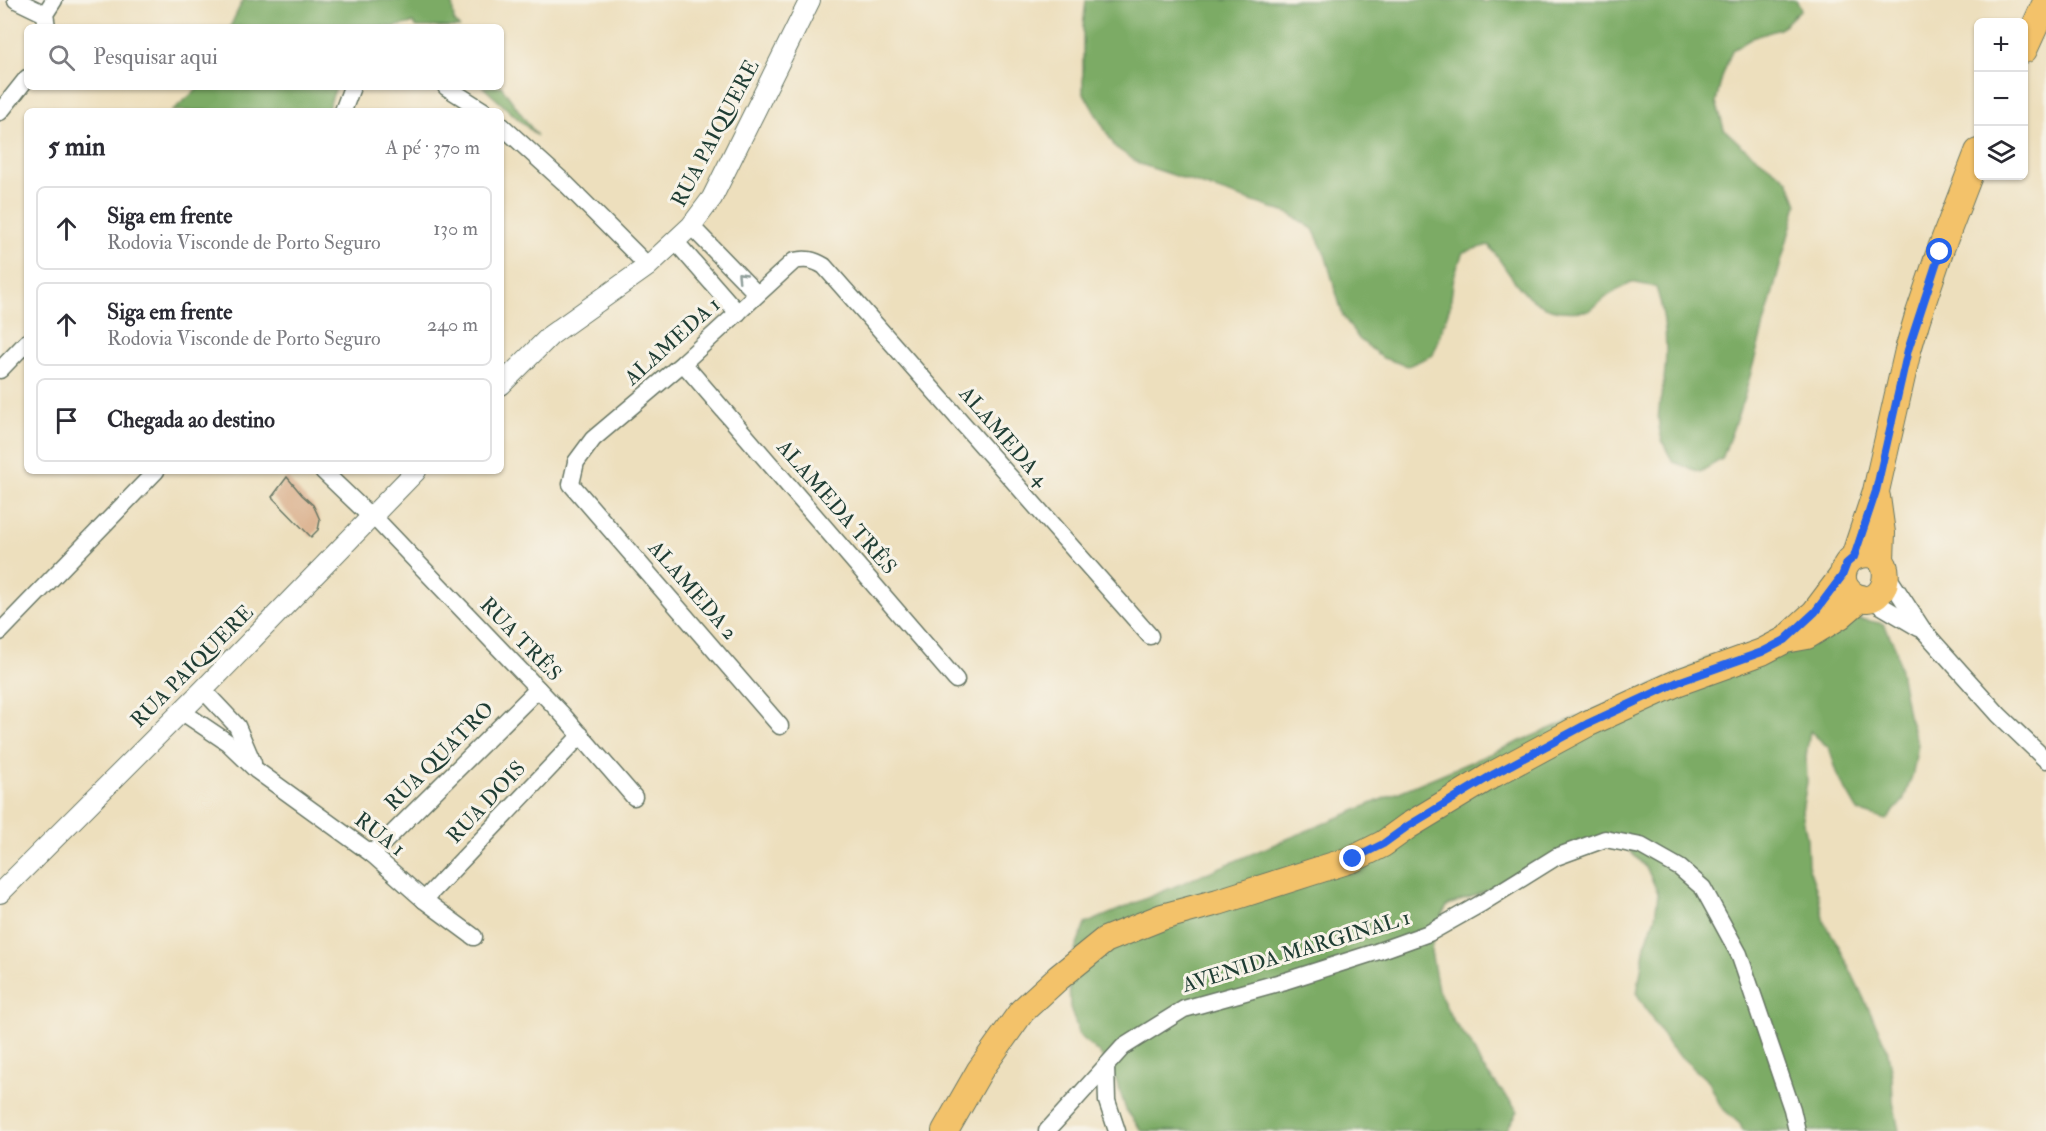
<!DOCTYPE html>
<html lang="pt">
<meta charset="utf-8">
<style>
:root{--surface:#fff;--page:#f7f7f7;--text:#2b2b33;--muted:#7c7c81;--line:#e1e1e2}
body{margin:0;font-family:"IM FELL Double Pica",serif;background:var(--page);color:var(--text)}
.controls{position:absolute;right:18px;top:18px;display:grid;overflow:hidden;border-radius:9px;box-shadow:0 2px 4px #0004}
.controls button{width:54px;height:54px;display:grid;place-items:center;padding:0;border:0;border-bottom:2px solid var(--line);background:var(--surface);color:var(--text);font:30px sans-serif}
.stop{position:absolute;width:18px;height:18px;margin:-14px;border:4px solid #2563eb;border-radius:50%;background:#fff}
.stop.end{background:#2563eb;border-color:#fff;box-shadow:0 2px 6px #0008}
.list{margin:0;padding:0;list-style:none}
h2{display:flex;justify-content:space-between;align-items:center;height:78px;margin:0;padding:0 24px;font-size:26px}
h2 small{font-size:20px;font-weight:400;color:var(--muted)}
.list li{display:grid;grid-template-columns:39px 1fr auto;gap:18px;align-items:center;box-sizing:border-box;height:84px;margin:0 12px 12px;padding:0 12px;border:2px solid var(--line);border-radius:9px}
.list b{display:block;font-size:22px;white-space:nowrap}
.list p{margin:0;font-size:20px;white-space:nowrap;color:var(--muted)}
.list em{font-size:20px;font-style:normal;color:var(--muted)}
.icon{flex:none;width:33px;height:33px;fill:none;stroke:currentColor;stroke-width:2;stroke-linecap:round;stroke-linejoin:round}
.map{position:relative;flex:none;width:2046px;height:1131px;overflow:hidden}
.search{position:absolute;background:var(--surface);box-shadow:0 2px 4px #0004;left:24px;top:24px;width:480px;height:66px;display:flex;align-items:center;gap:15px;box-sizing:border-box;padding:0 21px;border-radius:9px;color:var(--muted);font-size:22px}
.panel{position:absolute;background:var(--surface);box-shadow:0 2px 4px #0004;left:24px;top:108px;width:480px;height:366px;border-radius:9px}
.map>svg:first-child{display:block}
.forest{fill:#7cab65;stroke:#4e744c;stroke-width:1.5}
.building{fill:#dcb492}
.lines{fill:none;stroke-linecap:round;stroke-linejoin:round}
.minor-casing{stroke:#677664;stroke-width:19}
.tertiary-casing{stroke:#677664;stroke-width:22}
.primary-casing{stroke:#677664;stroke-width:28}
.minor{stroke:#fff;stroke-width:16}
.tertiary{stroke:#fff;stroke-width:20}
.primary{stroke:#f3c26a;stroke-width:26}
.oneway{stroke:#8f9e9a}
.route{stroke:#2563eb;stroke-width:8}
.labels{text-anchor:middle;stroke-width:6;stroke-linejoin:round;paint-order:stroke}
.street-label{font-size:21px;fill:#1f3d34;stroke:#f7f3e8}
</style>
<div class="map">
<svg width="2046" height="1131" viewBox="0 0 2046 1131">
<rect width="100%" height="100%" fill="#f7f3e8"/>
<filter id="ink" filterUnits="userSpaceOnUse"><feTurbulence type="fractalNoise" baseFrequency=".0167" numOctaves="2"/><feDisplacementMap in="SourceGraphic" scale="12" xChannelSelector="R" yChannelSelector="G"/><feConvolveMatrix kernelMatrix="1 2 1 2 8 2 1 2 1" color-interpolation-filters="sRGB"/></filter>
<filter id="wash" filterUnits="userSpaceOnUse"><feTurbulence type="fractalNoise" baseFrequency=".008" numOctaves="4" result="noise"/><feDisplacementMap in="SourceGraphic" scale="24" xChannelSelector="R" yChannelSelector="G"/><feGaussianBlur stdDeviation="1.35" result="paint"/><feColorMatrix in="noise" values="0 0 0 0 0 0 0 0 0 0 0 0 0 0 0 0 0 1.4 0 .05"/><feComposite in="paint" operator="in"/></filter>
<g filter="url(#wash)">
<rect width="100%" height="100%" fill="#eddfbd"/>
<g class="forest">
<path d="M243,0H452L454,21L459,27H417L413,23L393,27H230Z"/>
<path d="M1086,0H1479L1484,2L1494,0H1796L1801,9L1780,29L1754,37L1732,50L1722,77L1716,102L1724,129L1742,146L1788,180L1797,204L1744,398L1722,459L1700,472L1673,462C1669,454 1663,445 1661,436C1655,415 1661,401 1664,380C1668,349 1666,317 1656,287L1631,282L1609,295L1589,311C1580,311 1570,312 1560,311C1523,306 1509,271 1489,245L1463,252L1454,276L1450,306L1433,355L1408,366L1383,358L1359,339L1343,316L1325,254L1313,229L1290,214L1140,164L1115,147L1083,92V26Z"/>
<path d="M501,86L537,136L483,87Z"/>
<path d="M200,87H336L327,111H172Z"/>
<path d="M1855,618L1884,624L1896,649L1908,715L1918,744L1913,773L1903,801L1886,820L1858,811L1839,778L1829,748L1810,731L1806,756L1807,782L1802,811L1807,839L1808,865L1818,894L1824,922L1840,948L1887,1048L1892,1075L1893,1102L1899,1131H1743L1740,1124L1721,1107L1709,1082L1670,1047L1637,994L1645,945L1655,918L1658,893L1647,869L1624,845L1600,841L1539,866L1477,895L1448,905L1435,926L1431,951L1438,990L1453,1021L1470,1042L1482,1067L1518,1111L1506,1131H1142L1126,1110L1116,1080L1100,1054L1080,1036L1070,1007L1069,981L1073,956L1085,924L1680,674L1707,658L1735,653Z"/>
</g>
<g id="blocks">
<path class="building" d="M287,477L302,495L313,505L316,511L320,520L318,530L311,537L272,497Z"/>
</g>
</g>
<g filter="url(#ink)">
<use href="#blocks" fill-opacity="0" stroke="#677664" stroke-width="1.5"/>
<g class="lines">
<defs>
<g id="minor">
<path d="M16,0L45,14"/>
<path d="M47,27L45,14L54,0"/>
<path d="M446,87L484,111"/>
<path d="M343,111L352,87"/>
<path d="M0,112L27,78"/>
<path d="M501,125L566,184L648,266"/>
<path d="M691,226L757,294"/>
<path d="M675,241L738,313"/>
<path d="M683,363L956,680"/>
<path d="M0,370L27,342"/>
<path d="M323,471L371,517"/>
<path d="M372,515L562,714L634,797"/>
<path d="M1887,575L1923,630L1999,715L2046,760"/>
<path d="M1868,598L1919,628"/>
<path d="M0,632L156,471"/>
<path d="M203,690L237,726L253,763"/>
<path d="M181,711L227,742L256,770L372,854L424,900L474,937"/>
<path d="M780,726L571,484L576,462L593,439L683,363L794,261C806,258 814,260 824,266L1150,636"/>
<path d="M372,854L538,689"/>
<path d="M424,900L581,735"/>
<path d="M1106,1066L1107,1101L1117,1131"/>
<path d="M1047,1131L1123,1047L1184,1009L1285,981L1376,952L1429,933L1482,903L1556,857L1605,839L1641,846L1680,868L1703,888L1739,954L1792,1109L1797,1131"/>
</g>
<g id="tertiary">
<path d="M501,385L551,335L648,266L691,226L712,198L810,0"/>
<path d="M0,893L203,690L416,471"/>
</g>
<g id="primary">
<path d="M2024,50L2046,2"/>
<path d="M1877,497L1882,533L1881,560"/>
<path d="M1854,557C1901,540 1891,615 1855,596C1838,587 1840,566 1854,557L1876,491L1908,350L1917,319L1940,251L1978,152"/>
<path d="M1791,634L1815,612L1842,576"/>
<path d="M945,1131L980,1070L1022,1011L1058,978L1105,940L1162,917L1218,902L1353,859L1383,844L1408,826L1494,774L1587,724L1679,682L1762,652L1785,640L1807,636L1840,616L1861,598"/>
</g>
</defs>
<use href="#minor" class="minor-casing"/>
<use href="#tertiary" class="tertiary-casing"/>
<use href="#primary" class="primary-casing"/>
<use href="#minor" class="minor"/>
<use href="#tertiary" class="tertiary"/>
<use href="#primary" class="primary"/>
</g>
<defs><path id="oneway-chevron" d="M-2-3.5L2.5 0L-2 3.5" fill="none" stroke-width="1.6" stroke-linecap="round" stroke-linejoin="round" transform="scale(1.5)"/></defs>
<use class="oneway" href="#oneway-chevron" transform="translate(741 276) rotate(-134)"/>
</g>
<g class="lines" filter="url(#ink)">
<path class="route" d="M1353,859L1383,844L1408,826L1494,774L1587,724L1678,682L1762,652L1785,640L1815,612L1842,576L1847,563L1854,557L1876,491L1908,350L1940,252"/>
</g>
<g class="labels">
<g class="street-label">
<text transform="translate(715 133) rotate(-62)" y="7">RUA PAIQUERE</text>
<text transform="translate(672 341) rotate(-42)" y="7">ALAMEDA 1</text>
<text transform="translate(1004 436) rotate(49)" y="7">ALAMEDA 4</text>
<text transform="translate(837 507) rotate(49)" y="7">ALAMEDA TRÊS</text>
<text transform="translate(693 590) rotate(49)" y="7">ALAMEDA 2</text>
<text transform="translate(521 639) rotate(46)" y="7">RUA TRÊS</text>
<text transform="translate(192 666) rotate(-45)" y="7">RUA PAIQUERE</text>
<text transform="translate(439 756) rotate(-45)" y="7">RUA QUATRO</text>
<text transform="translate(486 802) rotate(-47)" y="7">RUA DOIS</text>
<text transform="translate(380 834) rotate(38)" y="7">RUA 1</text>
<text transform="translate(1296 951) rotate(-17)" y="7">AVENIDA MARGINAL 1</text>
</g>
</g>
</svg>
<div class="controls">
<button>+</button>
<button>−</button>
<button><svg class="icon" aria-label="layers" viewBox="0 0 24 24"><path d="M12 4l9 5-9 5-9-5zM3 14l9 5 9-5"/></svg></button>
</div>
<div class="stop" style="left:1940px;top:252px"></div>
<div class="stop end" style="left:1353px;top:859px"></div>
<div class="search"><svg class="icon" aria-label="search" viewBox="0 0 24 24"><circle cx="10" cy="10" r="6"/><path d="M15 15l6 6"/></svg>Pesquisar aqui</div>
<section class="panel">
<h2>5 min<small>A pé · 370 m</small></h2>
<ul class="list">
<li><svg class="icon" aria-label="ahead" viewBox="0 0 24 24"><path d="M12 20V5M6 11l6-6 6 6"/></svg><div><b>Siga em frente</b><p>Rodovia Visconde de Porto Seguro</p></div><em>130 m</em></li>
<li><svg class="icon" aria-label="ahead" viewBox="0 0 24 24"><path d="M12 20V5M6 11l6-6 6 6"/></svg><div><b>Siga em frente</b><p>Rodovia Visconde de Porto Seguro</p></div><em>240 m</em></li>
<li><svg class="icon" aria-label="arrive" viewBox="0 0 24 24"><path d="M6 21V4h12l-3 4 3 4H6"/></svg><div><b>Chegada ao destino</b></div></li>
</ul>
</section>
</div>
